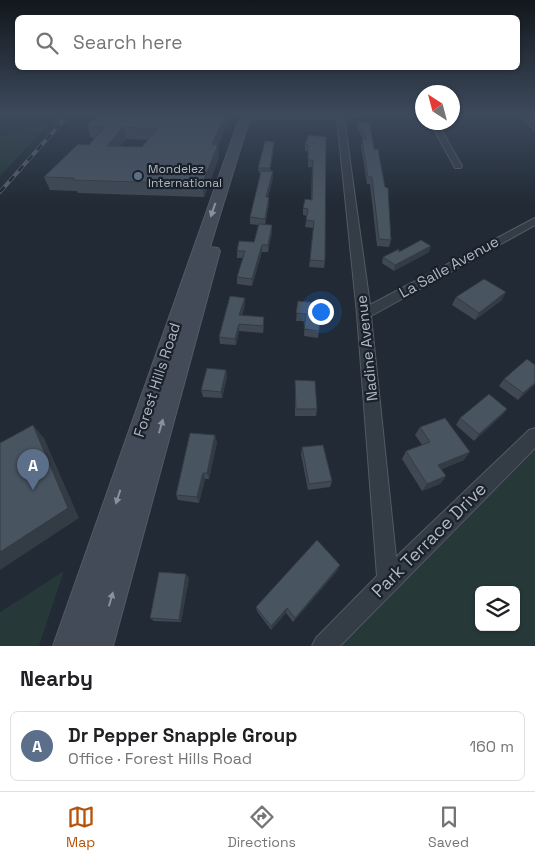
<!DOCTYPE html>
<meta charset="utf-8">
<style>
:root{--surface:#fff;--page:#f2f2f2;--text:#202124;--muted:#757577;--line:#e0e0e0;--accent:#b45309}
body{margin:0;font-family:"Space Grotesk",sans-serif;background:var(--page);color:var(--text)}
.controls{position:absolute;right:15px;bottom:15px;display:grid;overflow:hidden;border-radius:8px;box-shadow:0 1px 4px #0004}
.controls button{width:45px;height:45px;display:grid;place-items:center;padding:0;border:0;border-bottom:1px solid var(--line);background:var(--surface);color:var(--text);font:25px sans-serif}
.compass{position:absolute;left:415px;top:85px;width:45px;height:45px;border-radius:50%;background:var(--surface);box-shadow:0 1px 4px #0004;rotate:324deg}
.you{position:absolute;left:320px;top:311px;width:18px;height:18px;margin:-12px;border:4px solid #fff;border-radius:50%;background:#1a73e8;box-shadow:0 0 0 8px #1a73e833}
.badge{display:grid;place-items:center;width:32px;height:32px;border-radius:50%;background:var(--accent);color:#fff;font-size:16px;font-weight:700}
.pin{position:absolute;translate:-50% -41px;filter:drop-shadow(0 1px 2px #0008)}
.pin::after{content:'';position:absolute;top:26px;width:18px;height:15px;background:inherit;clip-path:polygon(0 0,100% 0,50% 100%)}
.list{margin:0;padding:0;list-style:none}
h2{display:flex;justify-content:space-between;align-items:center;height:65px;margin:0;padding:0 20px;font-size:21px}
h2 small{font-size:16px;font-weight:400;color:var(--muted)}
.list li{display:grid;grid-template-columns:32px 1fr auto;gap:15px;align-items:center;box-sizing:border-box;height:70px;margin:0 10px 10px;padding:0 10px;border:1px solid var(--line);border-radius:8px}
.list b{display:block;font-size:19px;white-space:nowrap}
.list p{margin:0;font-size:16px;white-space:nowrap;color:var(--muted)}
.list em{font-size:16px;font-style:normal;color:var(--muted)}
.icon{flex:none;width:28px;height:28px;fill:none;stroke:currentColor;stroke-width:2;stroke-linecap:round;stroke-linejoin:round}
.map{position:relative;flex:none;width:535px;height:646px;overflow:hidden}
.search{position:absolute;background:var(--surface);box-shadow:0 1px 4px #0004;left:15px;right:15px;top:15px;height:55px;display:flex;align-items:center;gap:12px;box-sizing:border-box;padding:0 18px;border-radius:8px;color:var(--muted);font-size:19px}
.sheet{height:145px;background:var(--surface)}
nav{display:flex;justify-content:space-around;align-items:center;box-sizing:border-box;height:70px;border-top:1px solid var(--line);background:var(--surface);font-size:14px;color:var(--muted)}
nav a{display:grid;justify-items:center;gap:2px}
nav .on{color:var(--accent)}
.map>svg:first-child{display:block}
.green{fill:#263838;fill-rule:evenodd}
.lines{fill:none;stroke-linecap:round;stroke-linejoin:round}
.street-casing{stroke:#525a63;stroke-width:2}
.secondary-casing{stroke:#525a63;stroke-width:2}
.street{fill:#343c46;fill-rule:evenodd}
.secondary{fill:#434b58;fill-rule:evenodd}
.rail-casing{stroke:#57606d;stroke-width:4}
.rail{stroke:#1a212a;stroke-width:2.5;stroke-dasharray:7;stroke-linecap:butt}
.wall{fill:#3f4853;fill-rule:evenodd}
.shaded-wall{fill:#333b44}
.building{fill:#495461;stroke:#333b44;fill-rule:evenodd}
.oneway{fill:#89919d}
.service-dot{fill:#5c6f8a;stroke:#1a212a;stroke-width:2}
.labels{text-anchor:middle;stroke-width:4.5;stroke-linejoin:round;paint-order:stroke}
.far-poi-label{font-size:12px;fill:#afb7c2;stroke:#1a212a;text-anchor:start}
.street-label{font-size:15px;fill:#afb7c2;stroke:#1a212a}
.near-street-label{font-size:18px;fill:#afb7c2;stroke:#1a212a}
</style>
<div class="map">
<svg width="535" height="646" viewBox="0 0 535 646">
<rect width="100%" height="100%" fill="#212a35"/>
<g class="green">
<path d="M49,124L0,176V136Z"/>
<path d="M535,441V646H336ZM479,590H516V627H479Z"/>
<path d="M64,571L39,646H0V612Z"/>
</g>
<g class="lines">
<defs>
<g id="street">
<path d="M365,114L344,118L370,305L535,218V225L371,316L396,557L529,430L535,428V448L340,646H312L316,638L377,576L357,314L337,118L245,119L241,117L245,115Z"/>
<path d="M519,114H526L535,124V130Z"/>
<path d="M430,122H437L462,166L461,168H455Z"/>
</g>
<path id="secondary" d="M241,114H251L210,247L218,248L220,251L113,646H53Z"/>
</defs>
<use href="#street" class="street-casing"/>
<use href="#secondary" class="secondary-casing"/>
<use href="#street" class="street"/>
<use href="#secondary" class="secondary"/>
<defs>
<path id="rail" d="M0,192L69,114"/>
</defs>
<use href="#rail" class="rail-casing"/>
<use href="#rail" class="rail"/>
</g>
<g class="wall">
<path d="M99,114H232L218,145L219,157L204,197L78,193L77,191L50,190L44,177L89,145L95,138H91L87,126ZM126,139L148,140L142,147L120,146Z"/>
<path d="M358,122H369L391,240L389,247L377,246L370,184H367L361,146L363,139L357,128Z"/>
<path d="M309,135L325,261L324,268L309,267L313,228L305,227L307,216L303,215V208L311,200L312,167H308V151H305V144Z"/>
<path d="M274,142V147L270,171H273V178L268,197L269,204L265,225L272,232L268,252H262L252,286L237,284V277L243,258H237V251L254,242L258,225L250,224V217L261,174L259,173L258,168Z"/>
<path d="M399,252H429L394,271L382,263L383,257Z"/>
<path d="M456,297L502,300L475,320L452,305Z"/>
<path d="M298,301L319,331L318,338L304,336L305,321H296Z"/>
<path d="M245,305L242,316L264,324L263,333L239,331L236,345L220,344L219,337Z"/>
<path d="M535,365V384L518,400L499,386L504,379Z"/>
<path d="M226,370L227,377L222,398L203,397L201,390Z"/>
<path d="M295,380L317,409L316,416H295Z"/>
<path d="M507,409L502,415L474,441L456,425L460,418Z"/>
<path d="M420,427L464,460L441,469L446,476L440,484L422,491L402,459L406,451L422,445L415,435Z"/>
<path d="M217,442L209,479H205L199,503L178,500L176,495Z"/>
<path d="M302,447L332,481L330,487L308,490L301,454Z"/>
<path d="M337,571L293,622L286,613L271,630L257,611L256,607Z"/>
<path d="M189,578L181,622L154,621L150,618Z"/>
</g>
<g class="shaded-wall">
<path d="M226,114H232L218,145L219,157L204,197L202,184L212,144Z"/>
<path d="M123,127L126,139L110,158L107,146Z"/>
<path d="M274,142V147L270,174V168Z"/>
<path d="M273,171V178L266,204V197Z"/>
<path d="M269,197V204L265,226V219Z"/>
<path d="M272,225V232L268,252V245Z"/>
<path d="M262,245V252L252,286V279Z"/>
<path d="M431,246L429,252L394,271L395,265Z"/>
<path d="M506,292L502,300L475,320L479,313Z"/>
<path d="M245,298V305L240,322L239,315Z"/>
<path d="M264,317V324L263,333V326Z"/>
<path d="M239,324V331L236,345L235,339Z"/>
<path d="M226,370L227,377L222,398L221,392Z"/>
<path d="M535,383V384L518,400L523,393Z"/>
<path d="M507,409L502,415L474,441L479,434Z"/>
<path d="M33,425L44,438L79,518L0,570V552Z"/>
<path d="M215,435L217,442L209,479L207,473Z"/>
<path d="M470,452L464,460L433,473L438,465Z"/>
<path d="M203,473L205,479L199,503L197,497Z"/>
<path d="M446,476L440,484L422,491L427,484Z"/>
<path d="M340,565L337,571L293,622L295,618Z"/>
<path d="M186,574L189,578L181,622L179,620Z"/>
<path d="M287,608L286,613L271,630V626Z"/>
</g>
<g class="building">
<path d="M99,114H226L212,144L218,145L202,184L73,180L74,178L44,177L78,144L89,145L105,126H87ZM123,127L157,129L142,147L107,146Z"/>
<path d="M358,122H369L370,125L374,149H378L385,187L388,188L391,240L379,239L372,177H368L362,139H367Z"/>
<path d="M309,135L326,137L325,261L310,260L314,221L306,220L308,209L303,208L305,199L312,200L313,160H308V145L305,144Z"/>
<path d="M265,141L274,142L270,168H258Z"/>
<path d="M261,171H273L266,197H269L265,219L250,217Z"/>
<path d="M259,224L272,225L268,245H262L252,279L237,277L245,251H237L239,241L254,242Z"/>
<path d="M421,240L431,246L395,265L383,257L399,249V252Z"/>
<path d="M484,279L506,292L479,313L456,297Z"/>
<path d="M230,296L245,298L239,315L264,317L263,326L239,324L235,339L219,337Z"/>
<path d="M298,301L321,303L319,331L304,329L306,314L296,313Z"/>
<path d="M527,359L535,365V383L523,393L504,379Z"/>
<path d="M207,368L226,370L221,392L201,390Z"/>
<path d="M295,380L315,381L317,409H296Z"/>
<path d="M489,394L507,409L479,434L460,418Z"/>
<path d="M445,418L470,452L438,465L446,476L427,484L406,451L430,442L420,427Z"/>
<path d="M33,425L68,508L0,552V443Z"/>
<path d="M190,433L215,435L207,473H203L197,497L176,495Z"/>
<path d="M323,445L332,481L309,484L302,447Z"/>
<path d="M317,540L340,565L295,618L287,608L271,626L256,607Z"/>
<path d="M159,572L186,574L179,620L150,618Z"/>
</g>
<defs><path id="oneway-solid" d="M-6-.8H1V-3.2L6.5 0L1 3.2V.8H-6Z" transform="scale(1.25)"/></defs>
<g class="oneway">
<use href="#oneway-solid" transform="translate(213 210) rotate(109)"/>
<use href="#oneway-solid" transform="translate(161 426) rotate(-74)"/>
<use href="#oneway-solid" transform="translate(118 497) rotate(108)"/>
<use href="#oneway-solid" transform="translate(111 599) rotate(-74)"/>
</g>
<linearGradient id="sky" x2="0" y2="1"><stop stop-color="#12171d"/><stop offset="0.56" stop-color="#3d4a5c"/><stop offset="1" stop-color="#3d4a5c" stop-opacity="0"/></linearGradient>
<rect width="535" height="204" fill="url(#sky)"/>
<circle class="service-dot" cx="138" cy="176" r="5"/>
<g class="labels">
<g class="far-poi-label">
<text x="148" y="173">Mondelez<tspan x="148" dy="14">International</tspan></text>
</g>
<g class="street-label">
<text transform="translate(449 267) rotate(-29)" y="5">La Salle Avenue</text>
<text transform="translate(367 348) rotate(-96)" y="5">Nadine Avenue</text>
<text transform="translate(157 380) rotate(-72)" y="5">Forest Hills Road</text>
</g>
<g class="near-street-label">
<text transform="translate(429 540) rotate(-45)" y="6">Park Terrace Drive</text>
</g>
</g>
</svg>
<div class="controls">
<button><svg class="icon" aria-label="layers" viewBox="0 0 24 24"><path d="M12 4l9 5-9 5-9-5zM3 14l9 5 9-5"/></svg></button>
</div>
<svg class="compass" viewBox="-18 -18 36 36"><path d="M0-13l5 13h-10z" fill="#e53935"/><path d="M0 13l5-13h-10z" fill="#757577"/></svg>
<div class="you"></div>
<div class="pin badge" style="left:33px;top:490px;background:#5c6f8a">A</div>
<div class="search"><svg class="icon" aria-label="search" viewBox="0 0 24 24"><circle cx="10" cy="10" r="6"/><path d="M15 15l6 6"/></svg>Search here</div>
</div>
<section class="sheet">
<h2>Nearby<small></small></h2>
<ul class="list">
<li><span class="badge" style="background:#5c6f8a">A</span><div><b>Dr Pepper Snapple Group</b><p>Office · Forest Hills Road</p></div><em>160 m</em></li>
</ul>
</section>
<nav>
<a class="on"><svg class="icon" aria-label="map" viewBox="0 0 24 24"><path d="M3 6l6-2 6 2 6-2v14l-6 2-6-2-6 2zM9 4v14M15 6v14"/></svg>Map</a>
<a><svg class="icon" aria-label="directions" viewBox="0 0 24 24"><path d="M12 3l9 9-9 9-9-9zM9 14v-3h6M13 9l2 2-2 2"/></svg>Directions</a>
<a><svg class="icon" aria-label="saved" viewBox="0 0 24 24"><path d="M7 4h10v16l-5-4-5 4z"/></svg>Saved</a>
</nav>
